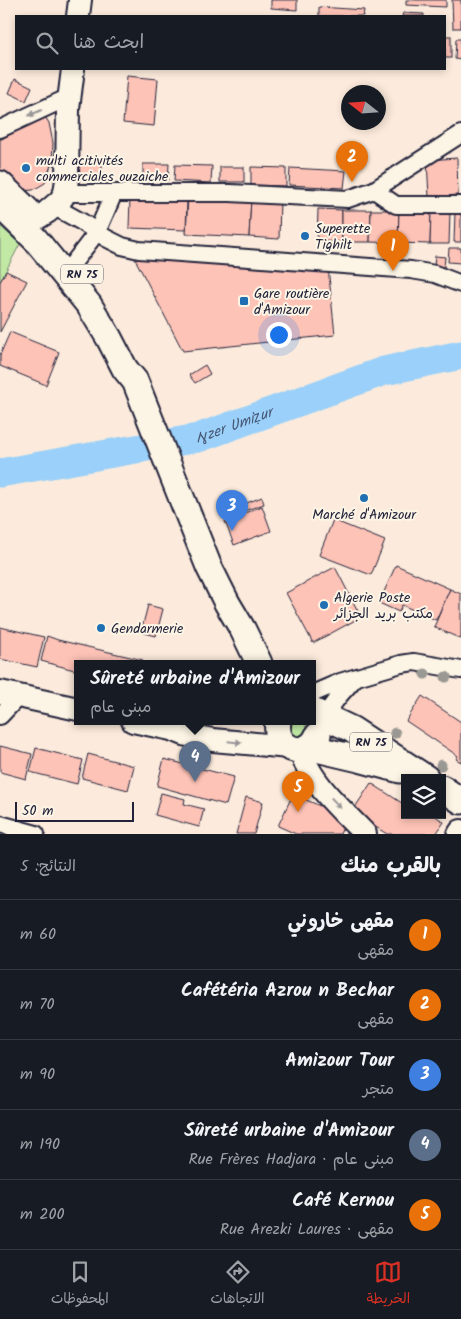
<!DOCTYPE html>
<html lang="ar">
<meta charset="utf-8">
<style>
:root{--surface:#171b24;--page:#20242c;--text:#f1f3f6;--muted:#9ea1a6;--line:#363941;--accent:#d93025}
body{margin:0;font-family:Kalam,"Playpen Sans Arabic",sans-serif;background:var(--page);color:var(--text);direction:rtl}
.controls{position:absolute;right:15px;bottom:15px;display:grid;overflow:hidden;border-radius:0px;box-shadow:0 2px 8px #0003}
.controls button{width:45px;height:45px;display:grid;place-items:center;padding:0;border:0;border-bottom:1px solid var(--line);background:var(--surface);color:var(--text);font:25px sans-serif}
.compass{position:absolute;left:341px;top:85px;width:45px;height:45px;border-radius:50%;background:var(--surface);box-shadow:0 2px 8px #0003;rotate:287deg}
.scale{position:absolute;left:15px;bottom:12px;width:119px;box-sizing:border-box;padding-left:5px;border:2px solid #22223b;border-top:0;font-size:14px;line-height:18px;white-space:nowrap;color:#22223b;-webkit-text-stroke:4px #fcf5e5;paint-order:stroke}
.you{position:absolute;left:278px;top:334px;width:18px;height:18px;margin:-12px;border:4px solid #fff;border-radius:50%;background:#1a73e8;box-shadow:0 0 0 8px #1a73e833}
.badge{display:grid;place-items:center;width:32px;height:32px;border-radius:50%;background:var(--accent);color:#fff;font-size:16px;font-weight:700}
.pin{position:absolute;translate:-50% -41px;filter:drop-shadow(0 1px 2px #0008)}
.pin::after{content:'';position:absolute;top:26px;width:18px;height:15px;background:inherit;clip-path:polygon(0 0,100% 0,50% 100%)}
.popup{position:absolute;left:74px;top:660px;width:242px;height:65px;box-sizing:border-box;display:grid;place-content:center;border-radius:0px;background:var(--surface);filter:drop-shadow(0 1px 4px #0005);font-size:16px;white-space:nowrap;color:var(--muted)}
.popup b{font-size:19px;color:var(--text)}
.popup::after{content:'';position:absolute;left:50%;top:100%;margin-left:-10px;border:10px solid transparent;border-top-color:var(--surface)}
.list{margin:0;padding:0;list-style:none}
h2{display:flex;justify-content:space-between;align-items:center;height:65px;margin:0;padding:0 20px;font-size:21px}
h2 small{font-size:16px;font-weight:400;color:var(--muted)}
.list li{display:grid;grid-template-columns:32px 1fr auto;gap:15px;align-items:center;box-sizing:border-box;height:70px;padding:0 20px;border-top:1px solid var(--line)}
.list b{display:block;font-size:19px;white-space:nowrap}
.list p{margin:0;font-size:16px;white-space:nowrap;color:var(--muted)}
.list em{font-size:16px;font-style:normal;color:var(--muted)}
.icon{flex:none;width:28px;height:28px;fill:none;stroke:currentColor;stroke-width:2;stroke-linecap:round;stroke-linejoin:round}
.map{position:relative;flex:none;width:461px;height:834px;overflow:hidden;direction:ltr}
.search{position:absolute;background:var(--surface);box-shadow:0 2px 8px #0003;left:15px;right:15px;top:15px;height:55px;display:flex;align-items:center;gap:12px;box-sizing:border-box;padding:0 18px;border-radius:0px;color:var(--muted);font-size:19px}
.sheet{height:415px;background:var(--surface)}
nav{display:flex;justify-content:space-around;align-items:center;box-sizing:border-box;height:70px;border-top:1px solid var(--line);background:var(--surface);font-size:14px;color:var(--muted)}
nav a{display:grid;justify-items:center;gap:2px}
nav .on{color:var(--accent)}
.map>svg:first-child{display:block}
.green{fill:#c1e9a4;stroke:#728670}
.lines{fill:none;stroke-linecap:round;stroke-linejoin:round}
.river{stroke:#9ad0f9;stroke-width:29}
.building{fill:#fec3b7;stroke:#22223b}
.minor-casing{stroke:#22223b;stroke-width:20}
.secondary-casing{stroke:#22223b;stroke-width:26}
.primary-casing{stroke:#22223b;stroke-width:29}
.minor{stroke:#fcf5e5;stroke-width:16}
.secondary{stroke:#fcf5e5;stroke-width:22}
.primary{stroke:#fcf5e5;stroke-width:25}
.tree{fill:#9a9892}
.oneway{fill:#9a9698}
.poi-dot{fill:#1f6fb2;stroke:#fcf5e5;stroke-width:2}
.labels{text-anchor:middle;stroke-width:4;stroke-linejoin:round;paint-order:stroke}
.shield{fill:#fcf5e5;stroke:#63616e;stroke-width:1}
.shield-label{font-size:12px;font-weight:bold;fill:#22223b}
.poi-label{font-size:14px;fill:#22223b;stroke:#fcf5e5;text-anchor:start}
.water-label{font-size:15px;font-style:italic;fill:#465674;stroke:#fcf5e5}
</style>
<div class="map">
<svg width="461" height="834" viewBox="0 0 461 834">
<rect width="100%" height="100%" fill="#fcebdc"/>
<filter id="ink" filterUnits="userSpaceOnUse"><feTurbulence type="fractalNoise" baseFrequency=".02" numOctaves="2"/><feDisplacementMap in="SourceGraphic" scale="10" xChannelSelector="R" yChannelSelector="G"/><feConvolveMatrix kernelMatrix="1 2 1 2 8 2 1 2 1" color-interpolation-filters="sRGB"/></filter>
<g filter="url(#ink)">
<g class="green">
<path d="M0,226L20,244L0,282Z"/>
<path d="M288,721H303C307,725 307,730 304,735L295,739L286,724Z"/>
</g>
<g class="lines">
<path class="river" id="s1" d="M0,473L198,438L384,371L461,355"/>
</g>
<g class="building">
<path d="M271,0H297V10L271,8Z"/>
<path d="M406,0H446V7L406,5Z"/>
<path d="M452,0H461V28H453Z"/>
<path d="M319,7L364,10L363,16H319Z"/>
<path d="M403,13L424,14V16H402Z"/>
<rect x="445" y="36" width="6" height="22"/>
<path d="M456,39H461V60L455,59Z"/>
<path d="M127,76L158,79L154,126L123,123Z"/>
<path d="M15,79L32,87L26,101L9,93Z"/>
<path d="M44,115L49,123L53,143L52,162L45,183L33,190L20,191L0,179V140Z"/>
<path d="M457,158L458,195L429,197L427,160Z"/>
<rect x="77" y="162" width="25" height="14"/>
<path d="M143,164H169L168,180L143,179Z"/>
<path d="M175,165L212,166L211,183L174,181Z"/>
<rect x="220" y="167" width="24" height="15"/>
<path d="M251,167L286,168V186L251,185Z"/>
<path d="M290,168L346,171L344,188L289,185Z"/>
<path d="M188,196L251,198L249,237L186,234Z"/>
<path d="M130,198L187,200L186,230L129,228Z"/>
<path d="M251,198L280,200L279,239L249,237Z"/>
<path d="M318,209L342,210V242L317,241Z"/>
<path d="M342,210H371L370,242H342Z"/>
<path d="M371,210H399L398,243L370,242Z"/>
<path d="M399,210L431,211L430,244L398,243Z"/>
<path d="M431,211H450L449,244H430Z"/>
<path d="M455,212H461V242H454Z"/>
<path d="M449,248H461V263L448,262Z"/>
<path d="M133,255L328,267L335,335L183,351Z"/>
<path d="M435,256L445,257L444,267L434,266Z"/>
<path d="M6,271L27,281L0,332V282Z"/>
<path d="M10,332L59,352L46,385L0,366V355Z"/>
<path d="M205,365L210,374L195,383L189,375Z"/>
<path d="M262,497L264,504L241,512L239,506Z"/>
<path d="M262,506L271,531L234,545L225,521Z"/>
<path d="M333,520L385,541L371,575L319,555Z"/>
<path d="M396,565L450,589L436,620L402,605L399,612L379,603Z"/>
<path d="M335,567L361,617L313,643L286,593Z"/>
<path d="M450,589L461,594V639L434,627Z"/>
<path d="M148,605L163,609L156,636L141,632Z"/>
<path d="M0,627L44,637L37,667L0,659Z"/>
<path d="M47,636L58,640L143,660L142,663H78V671L41,661Z"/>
<path d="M422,696L461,722V762L456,759L458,756L406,721Z"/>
<path d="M0,746L32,754L26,779L0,772Z"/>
<path d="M36,748L83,760L77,784L30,772Z"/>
<path d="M88,754L134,766L128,790L82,778Z"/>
<path d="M164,759L234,777L226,805L157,786Z"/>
<path d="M371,783L405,805V815H434L444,822L436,834H387L374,826L372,830L350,815Z"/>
<path d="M161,793L185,799L184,804L204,809L199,827L155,815Z"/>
<path d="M293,794L347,818L340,834H296L278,826Z"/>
<path d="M246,797L263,802L254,834H236Z"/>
</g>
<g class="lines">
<defs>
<g id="minor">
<path d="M0,129L69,97"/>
<path d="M374,190L396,205H461"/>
<path d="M65,193H230L348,199L374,190L461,134"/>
<path d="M53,206L82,222L106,238L122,246L139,250L411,270L435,274L461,284"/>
<path d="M74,262L97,232L114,193"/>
<path d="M312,694L340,682L401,664L414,662L461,670"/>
<path d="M0,716L19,696"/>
<path d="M319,723L339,696L355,678"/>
<path d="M0,824L36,834"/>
</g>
<g id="secondary">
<path d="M78,16L80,0"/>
<path d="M23,227L47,212L60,201L65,193L67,179L68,109L73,69"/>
<path d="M0,692L78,709"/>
<path d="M133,721L171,729L187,735L213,740L289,747"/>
<path d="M300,749C310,783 341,809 365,834"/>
<path d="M459,834L461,831"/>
</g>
<g id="primary">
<path d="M0,184L28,211"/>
<path d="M0,205L35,239L89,305L109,338L125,369L135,381L209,567L227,603L243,630L259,663"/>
<path d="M313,711L351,729L426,778"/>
<path d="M278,721C273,750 307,761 318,735"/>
<path d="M308,747L359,759L400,770"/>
<path d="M442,788L461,801"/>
</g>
</defs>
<use href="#minor" class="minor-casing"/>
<use href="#secondary" class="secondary-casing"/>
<use href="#primary" class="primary-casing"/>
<use href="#minor" class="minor"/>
<use href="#secondary" class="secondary"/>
<use href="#primary" class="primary"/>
</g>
<g class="tree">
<circle cx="425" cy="674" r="5.5"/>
<circle cx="446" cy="677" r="5.5"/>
<circle cx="395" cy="733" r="5.5"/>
<circle cx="441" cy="765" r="5.5"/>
</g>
<defs><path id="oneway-solid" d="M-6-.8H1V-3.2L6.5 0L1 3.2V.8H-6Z" transform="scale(1.25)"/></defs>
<g class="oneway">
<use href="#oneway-solid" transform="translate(35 113) rotate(156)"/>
<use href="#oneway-solid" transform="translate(235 742) rotate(6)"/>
<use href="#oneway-solid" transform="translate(336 803) rotate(47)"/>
</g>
</g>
<g class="poi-dot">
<circle cx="26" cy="168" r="5"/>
<circle cx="305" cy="236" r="5"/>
<rect x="239" y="296" width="10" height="10" rx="2.5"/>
<circle cx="364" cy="498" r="5"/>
<circle cx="324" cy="605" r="5"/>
<circle cx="101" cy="628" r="5"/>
</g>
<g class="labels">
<g class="shield">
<rect x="61" y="264.5" width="42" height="19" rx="4"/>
<rect x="350" y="732.5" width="42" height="19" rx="4"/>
</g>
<g class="shield-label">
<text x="82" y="278">RN 75</text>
<text x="371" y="746">RN 75</text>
</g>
<g class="poi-label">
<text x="36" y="165">multi acitivités<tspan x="36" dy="16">commerciales ouzaiche</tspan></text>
<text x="315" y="233">Superette<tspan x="315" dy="16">Tighilt</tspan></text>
<text x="254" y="298">Gare routière<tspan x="254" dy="16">d'Amizour</tspan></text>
<text x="364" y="519" text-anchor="middle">Marché d'Amizour</text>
<text x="334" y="602">Algerie Poste<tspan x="334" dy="16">مكتب بريد الجزائر</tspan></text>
<text x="111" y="633">Gendarmerie</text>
</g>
<g class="water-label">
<text dy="5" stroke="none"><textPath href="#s1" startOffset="239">Iɣzer Umiẓur</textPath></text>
</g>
</g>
</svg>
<div class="controls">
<button><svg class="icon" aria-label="layers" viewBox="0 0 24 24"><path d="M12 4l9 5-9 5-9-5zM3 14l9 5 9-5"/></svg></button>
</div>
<svg class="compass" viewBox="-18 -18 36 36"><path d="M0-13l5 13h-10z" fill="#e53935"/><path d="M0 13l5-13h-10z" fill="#9ea1a6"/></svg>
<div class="scale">50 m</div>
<div class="you"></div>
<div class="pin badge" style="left:393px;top:271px;background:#e8710a">1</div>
<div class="pin badge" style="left:352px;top:182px;background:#e8710a">2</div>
<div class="pin badge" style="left:232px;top:531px;background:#3f7fe0">3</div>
<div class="pin badge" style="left:195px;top:782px;background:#5c6f8a">4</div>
<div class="popup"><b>Sûreté urbaine d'Amizour</b>مبنى عام</div>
<div class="pin badge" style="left:298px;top:812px;background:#e8710a">5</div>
<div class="search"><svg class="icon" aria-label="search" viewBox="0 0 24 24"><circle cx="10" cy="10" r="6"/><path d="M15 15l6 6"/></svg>ابحث هنا</div>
</div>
<section class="sheet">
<h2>بالقرب منك<small>النتائج: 5</small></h2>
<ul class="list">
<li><span class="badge" style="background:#e8710a">1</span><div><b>مقهى خاروني</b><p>مقهى</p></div><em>60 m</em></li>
<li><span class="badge" style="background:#e8710a">2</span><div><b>Cafétéria Azrou n Bechar</b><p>مقهى</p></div><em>70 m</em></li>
<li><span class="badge" style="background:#3f7fe0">3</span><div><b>Amizour Tour</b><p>متجر</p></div><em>90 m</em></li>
<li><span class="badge" style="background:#5c6f8a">4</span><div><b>Sûreté urbaine d'Amizour</b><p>مبنى عام · Rue Frères Hadjara</p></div><em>190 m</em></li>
<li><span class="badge" style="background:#e8710a">5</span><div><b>Café Kernou</b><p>مقهى · Rue Arezki Laures</p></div><em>200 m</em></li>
</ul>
</section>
<nav>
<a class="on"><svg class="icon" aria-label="map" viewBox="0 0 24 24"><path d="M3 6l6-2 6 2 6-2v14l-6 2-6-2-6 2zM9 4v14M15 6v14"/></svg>الخريطة</a>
<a><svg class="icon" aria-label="directions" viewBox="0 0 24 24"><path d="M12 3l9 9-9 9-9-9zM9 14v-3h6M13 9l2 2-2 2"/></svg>الاتجاهات</a>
<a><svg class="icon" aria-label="saved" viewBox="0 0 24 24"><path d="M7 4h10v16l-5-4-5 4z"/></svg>المحفوظات</a>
</nav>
